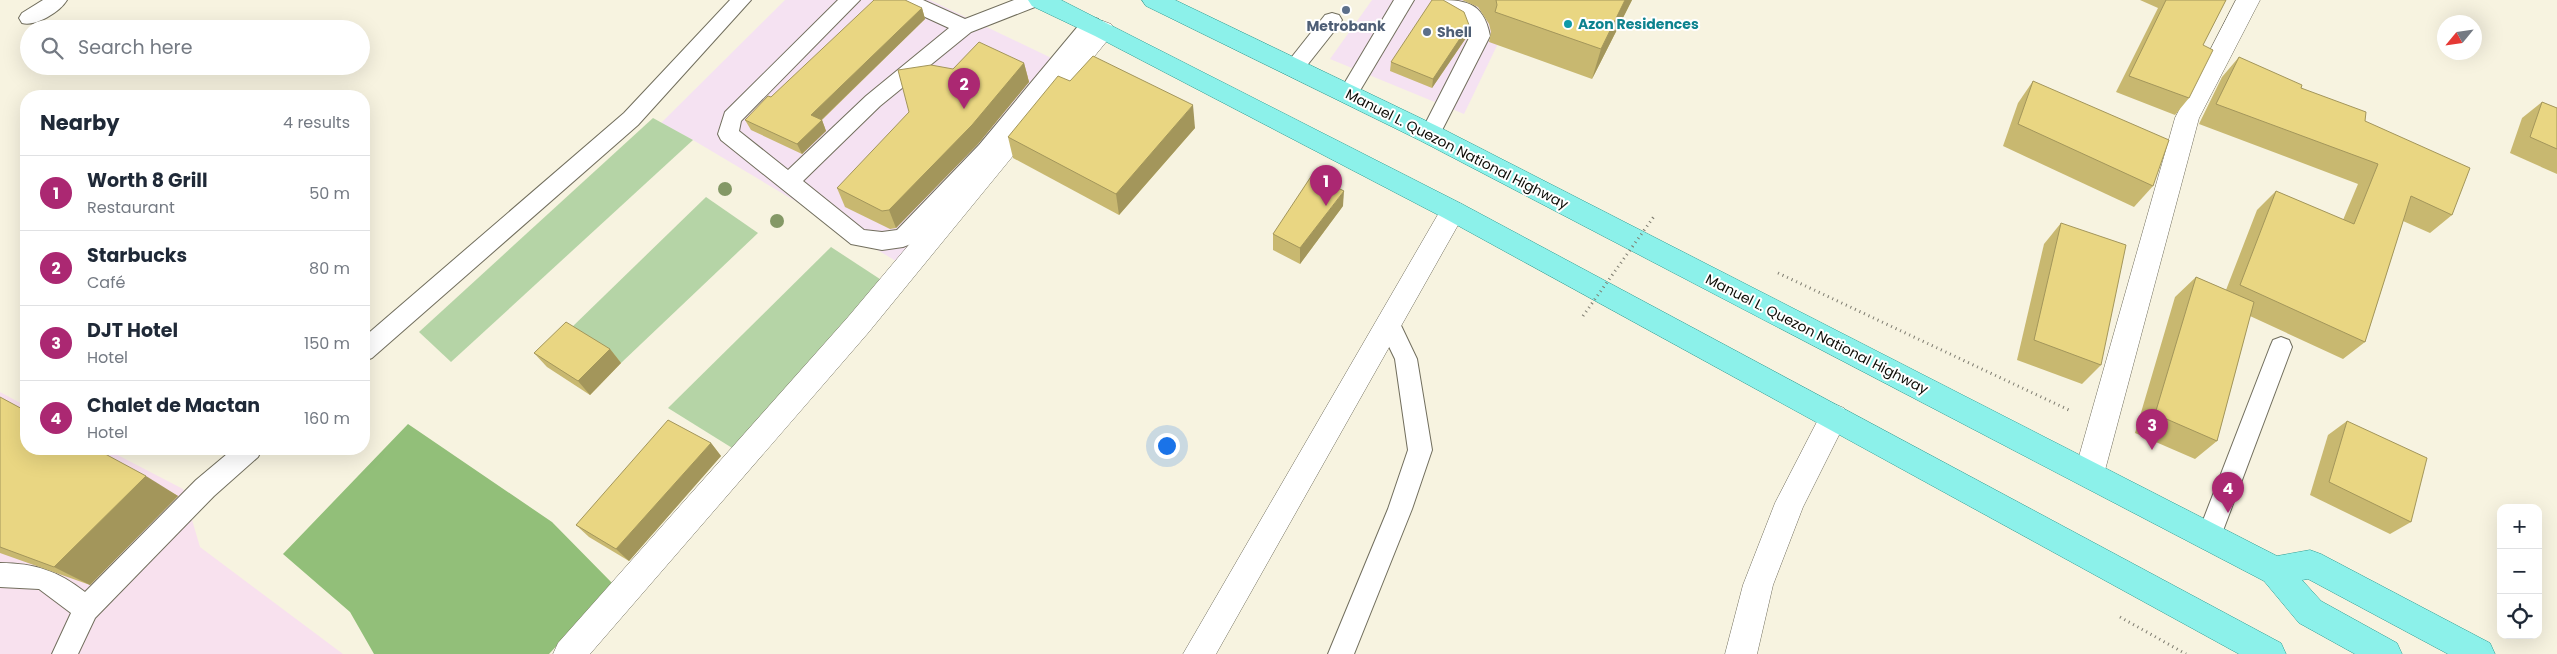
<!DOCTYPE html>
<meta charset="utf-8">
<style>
:root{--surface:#fff;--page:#f6f6f7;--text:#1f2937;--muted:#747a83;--line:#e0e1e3;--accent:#ab2872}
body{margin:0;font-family:Poppins,sans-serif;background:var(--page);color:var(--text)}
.controls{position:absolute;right:15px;bottom:15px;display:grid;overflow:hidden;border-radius:10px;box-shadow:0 5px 20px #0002}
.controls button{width:45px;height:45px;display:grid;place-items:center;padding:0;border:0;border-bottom:1px solid var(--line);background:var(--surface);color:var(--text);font:25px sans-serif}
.compass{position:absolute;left:2437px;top:15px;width:45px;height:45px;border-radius:50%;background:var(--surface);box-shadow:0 5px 20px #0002;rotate:241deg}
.you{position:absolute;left:1166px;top:445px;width:18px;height:18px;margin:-12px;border:4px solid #fff;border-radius:50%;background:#1a73e8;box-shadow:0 0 0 8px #1a73e833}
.badge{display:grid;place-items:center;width:32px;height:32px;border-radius:50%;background:var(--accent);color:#fff;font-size:16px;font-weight:700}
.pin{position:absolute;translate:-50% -41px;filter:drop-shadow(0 1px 2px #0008)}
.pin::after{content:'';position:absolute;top:26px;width:18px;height:15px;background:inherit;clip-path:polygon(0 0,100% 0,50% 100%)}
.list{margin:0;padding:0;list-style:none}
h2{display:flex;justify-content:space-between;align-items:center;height:65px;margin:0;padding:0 20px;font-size:21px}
h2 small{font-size:16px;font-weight:400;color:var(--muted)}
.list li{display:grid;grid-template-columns:32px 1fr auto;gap:15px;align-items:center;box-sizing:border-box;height:75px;padding:0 20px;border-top:1px solid var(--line)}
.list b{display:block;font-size:19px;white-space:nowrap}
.list p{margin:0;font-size:16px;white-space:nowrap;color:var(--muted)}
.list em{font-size:16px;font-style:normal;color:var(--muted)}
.icon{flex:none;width:28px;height:28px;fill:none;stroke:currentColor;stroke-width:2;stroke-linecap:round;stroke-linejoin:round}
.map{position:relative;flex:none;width:2557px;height:654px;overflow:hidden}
.search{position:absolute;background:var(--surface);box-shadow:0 5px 20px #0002;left:20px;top:20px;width:350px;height:55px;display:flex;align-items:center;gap:12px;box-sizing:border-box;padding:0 18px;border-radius:28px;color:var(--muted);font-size:19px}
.panel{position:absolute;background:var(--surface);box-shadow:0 5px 20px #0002;left:20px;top:90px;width:350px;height:365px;border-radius:20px}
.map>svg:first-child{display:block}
.commercial{fill:#f5e2f2}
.industrial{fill:#f8e1ee}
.green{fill:#b5d4a6}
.forest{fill:#92bf79}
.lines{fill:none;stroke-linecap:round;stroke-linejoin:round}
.service-casing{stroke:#716e5d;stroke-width:2}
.minor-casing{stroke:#716e5d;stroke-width:1}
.primary-casing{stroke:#2e9b91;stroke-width:1}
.path{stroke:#7d7b6f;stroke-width:3;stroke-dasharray:1 4;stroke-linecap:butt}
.service{fill:#fff;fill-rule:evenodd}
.minor{fill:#fff;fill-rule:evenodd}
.primary{fill:#8cf1ea;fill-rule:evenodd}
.path-bridge{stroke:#7d7b6f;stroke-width:3;stroke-dasharray:1 4;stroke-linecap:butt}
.tree{fill:#849866}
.wall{fill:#c8b870}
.shaded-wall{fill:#a3965b}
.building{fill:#e9d682;stroke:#a3965b}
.service-dot{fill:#5c6f8a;stroke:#fff;stroke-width:2}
.culture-dot{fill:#0f9aa8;stroke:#fff;stroke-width:2}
.labels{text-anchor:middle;stroke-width:4;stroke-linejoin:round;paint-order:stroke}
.culture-label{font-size:14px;font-weight:bold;fill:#0d838f;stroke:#fff;text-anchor:start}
.service-label{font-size:14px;font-weight:bold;fill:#4e5e75;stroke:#fff}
.street-label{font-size:14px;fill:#0d0c06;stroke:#fff}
</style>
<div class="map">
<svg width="2557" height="654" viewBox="0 0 2557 654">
<rect width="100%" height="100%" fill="#f7f3e0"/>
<g class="commercial">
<path d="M785,0H930L1066,65L901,264L693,140L661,123Z"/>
<path d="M1372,0H1510L1517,4L1464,114L1330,59Z"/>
</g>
<path class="industrial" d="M0,392L26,406V449H106L183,489L200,547L343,654H0Z"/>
<g class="green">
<path d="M653,118L693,140L451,362L419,332Z"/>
<path d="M706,197L758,233L621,363L569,330Z"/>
<path d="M831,247L886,283L737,451L668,408Z"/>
</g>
<path class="forest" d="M408,424L552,522L614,585L549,654H374L350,612L283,554Z"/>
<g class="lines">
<defs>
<g id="service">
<path d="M43,0H67C60,12 35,27 22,23L19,18L22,13Z"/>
<path d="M730,0H751L638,125L372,358L364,361V337L624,113Z"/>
<path d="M838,0H860L741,121L739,131L788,170L866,96L949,28L899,5L896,0H923L965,19L1014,0H1043L1040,5L971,32L880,106L803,181L864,230L882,232L897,230L979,145L1084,19L1091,17L1098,19L1101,24L993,157L911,244L903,247L882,250L851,244L721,140L718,134L725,112Z"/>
<path d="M1394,0H1414L1355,99L1348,102L1341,99L1338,94Z"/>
<path d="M1433,0C1464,0 1483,0 1490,36L1437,140L1430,142L1423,140L1420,134L1470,36C1465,7 1443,17 1433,0Z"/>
<path d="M1332,13L1339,15L1342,20L1339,25L1301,73L1294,75L1287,73L1284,68L1287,63L1325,15Z"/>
<path d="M1389,314L1397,317L1417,359L1432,450L1412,509L1354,654H1328L1388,509L1408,450L1395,359L1378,324L1381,317Z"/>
<path d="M2281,337L2289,340L2292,347L2221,536L2218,544L2209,547L2200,544L2197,536L2270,347L2273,340Z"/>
<path d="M233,449H262L258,457L214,496L95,618L78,654H52L71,613L39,589L0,587V563C35,563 58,571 85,592L196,480Z"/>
</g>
<g id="minor">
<path d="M2236,0H2260L2199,118L2104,474L2099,483L2089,487L2079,483L2074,474L2175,118Z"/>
<path d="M1103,21L1111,24L1115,30L1111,36L868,333L590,654H553L558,643L848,317L1095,24Z"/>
<path d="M1453,201L1462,204L1466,211L1462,218L1216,654H1183L1444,204Z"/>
<path d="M1834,404L1844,408L1848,417L1803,507L1773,585L1757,654H1725L1743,585L1775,503L1824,408Z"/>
</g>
<g id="primary">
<path d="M1028,0H1061L1462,204L2281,643L2286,654H2239L1444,218L1095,36L1032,6Z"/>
<path d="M1142,0H1175L1439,127L2277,556L2310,550L2321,554L2490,643L2495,654H2448L2308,579L2302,580L2321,601L2397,643L2402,654H2355L2299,623L2264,581L1421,141L1146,6Z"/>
</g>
</defs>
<use href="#service" class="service-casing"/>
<use href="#minor" class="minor-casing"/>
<use href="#primary" class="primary-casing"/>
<g class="path">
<path d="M1778,273L2071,411"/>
<path d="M2120,617L2186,654"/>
</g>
<use href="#service" class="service"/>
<use href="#minor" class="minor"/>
<use href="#primary" class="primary"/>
<path class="path-bridge" d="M1583,316L1655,215"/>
</g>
<g class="tree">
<circle cx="725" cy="189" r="7"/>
<circle cx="777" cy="221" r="7"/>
</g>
<g class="wall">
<path d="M1462,0H1632L1592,79L1489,42L1491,32L1489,24L1478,7Z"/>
<path d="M2140,0H2226L2203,45L2189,98L2175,115L2116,92L2158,8Z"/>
<path d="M922,8L925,19L822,120L826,131L802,154L751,130L745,120L771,97Z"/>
<path d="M1469,25L1468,35L1432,88L1390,71L1391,62Z"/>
<path d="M2239,57L2365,121L2452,215L2430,233L2403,221L2365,342L2343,359L2250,316L2217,441L2195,459L2135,433L2175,297L2196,277L2226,290L2257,210L2276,191L2343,220L2358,184L2199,124L2222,77Z"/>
<path d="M1024,63L1029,82L978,144L896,228L890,229L845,207L837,188Z"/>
<path d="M1070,81L1195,128L1119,215L1013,158L1008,137Z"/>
<path d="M2033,81L2153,186L2134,207L2003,146L2018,103Z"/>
<path d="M2542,102L2557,108V174L2510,153L2522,118Z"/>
<path d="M1343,206L1300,264L1273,250V234Z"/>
<path d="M2061,223L2101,365L2082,384L2017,360L2044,244Z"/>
<path d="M610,349L621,363L590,395L547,367L534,353Z"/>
<path d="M0,397L178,496L90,585L0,553Z"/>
<path d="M2347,421L2411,522L2390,534L2310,495L2328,435Z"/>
<path d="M711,443L721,456L629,561L589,537L576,525Z"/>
</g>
<g class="shaded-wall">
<path d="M1625,0H1632L1592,79L1601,49Z"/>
<path d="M922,8L925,19L815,126L811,115Z"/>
<path d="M1469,25L1468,35L1432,88L1433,79Z"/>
<path d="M1024,63L1029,82L978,144L896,228L889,210Z"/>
<path d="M1193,105L1195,128L1119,215L1116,194Z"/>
<path d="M822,120L826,131L802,154L797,144Z"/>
<path d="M1344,191L1343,206L1300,264V248Z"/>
<path d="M610,349L621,363L590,395L578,381Z"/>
<path d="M711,443L721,456L629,561L616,549Z"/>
<path d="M146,476L178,496L90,585L54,567Z"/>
</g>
<g class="building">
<path d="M874,0H905L922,8L811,115L822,120L797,144L745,120L768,96L771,97Z"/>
<path d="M1432,0H1443L1464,12L1469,25L1433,79L1391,62Z"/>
<path d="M1496,0H1625L1601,49L1495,12L1497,5Z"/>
<path d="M2166,0H2226L2203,45L2213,50L2189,98L2129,76Z"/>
<path d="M979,42L1024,63L972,125L889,210L882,211L837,188L909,112L898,70L931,65L953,69Z"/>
<path d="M1093,56L1193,105L1116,194L1008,137L1058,76L1070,81Z"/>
<path d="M2239,57L2302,85L2301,88L2366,112L2365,121L2470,168L2452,215L2411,196L2365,342L2240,285L2276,191L2354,224L2378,164L2216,104Z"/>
<path d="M2033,81L2169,140L2153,186L2018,124Z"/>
<path d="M2542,102L2557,108V149L2530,137Z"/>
<path d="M1312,175L1344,191L1300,248L1273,234Z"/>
<path d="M2061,223L2126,245L2101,365L2034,340Z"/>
<path d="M2196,277L2254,302L2217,441L2155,414Z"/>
<path d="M566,322L610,349L578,381L534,353Z"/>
<path d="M0,397L26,411V449H96L146,476L54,567L0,547Z"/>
<path d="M668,420L711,443L616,549L576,525Z"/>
<path d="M2347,421L2427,458L2411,522L2329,482Z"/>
</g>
<g class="service-dot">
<circle cx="1346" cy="10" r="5"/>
<circle cx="1427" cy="32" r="5"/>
</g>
<circle class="culture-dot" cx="1568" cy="24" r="5"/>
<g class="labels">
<g class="culture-label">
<text x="1578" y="29">Azon Residences</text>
</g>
<g class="service-label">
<text x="1346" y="31">Metrobank</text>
<text x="1437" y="37" text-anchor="start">Shell</text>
</g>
<g class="street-label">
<text transform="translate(1457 149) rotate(27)" y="5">Manuel L. Quezon National Highway</text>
<text transform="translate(1817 334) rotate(27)" y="5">Manuel L. Quezon National Highway</text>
</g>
</g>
</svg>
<div class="controls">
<button>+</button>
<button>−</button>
<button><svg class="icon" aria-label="locate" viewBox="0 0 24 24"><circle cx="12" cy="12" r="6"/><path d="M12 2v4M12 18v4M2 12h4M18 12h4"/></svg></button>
</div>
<svg class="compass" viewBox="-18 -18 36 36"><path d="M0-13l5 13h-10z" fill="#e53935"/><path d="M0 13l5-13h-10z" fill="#747a83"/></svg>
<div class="you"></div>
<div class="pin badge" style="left:1326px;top:206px">1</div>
<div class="pin badge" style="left:964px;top:109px">2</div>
<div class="pin badge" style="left:2152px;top:450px">3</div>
<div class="pin badge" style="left:2228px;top:513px">4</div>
<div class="search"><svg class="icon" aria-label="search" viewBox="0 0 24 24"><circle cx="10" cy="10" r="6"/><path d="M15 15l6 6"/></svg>Search here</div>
<section class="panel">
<h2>Nearby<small>4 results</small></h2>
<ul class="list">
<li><span class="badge">1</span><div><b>Worth 8 Grill</b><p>Restaurant</p></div><em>50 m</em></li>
<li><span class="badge">2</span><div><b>Starbucks</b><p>Café</p></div><em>80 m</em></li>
<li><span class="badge">3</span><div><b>DJT Hotel</b><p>Hotel</p></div><em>150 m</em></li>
<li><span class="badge">4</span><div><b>Chalet de Mactan</b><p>Hotel</p></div><em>160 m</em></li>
</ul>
</section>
</div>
